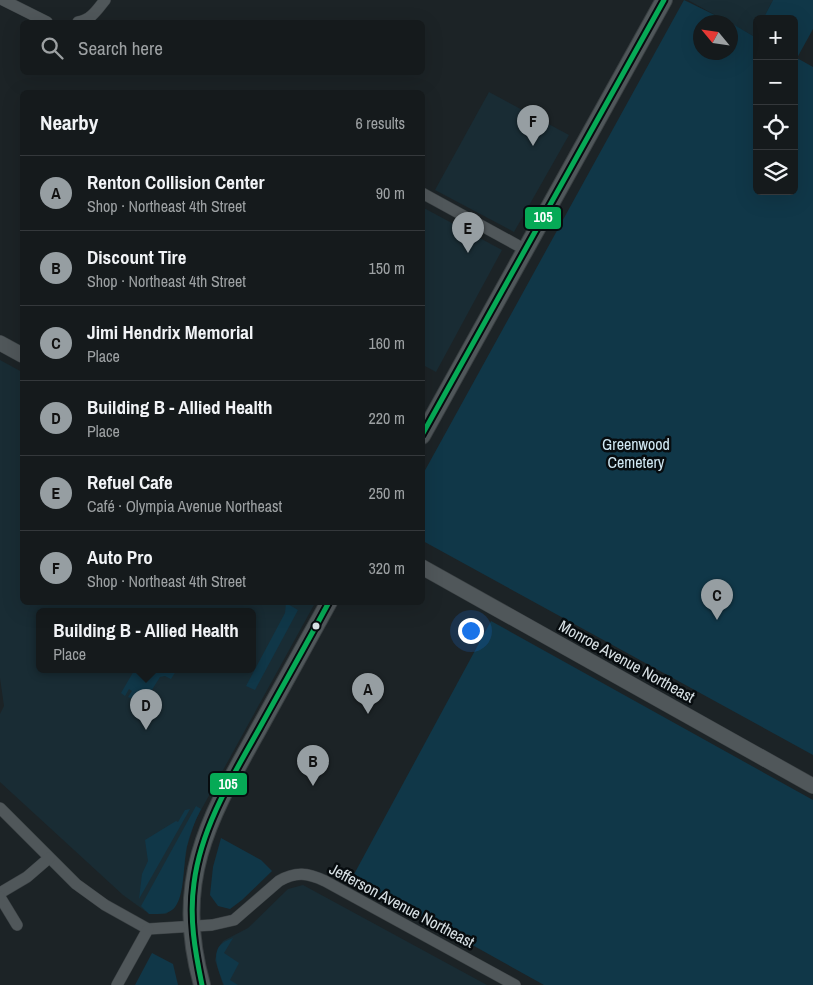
<!DOCTYPE html>
<meta charset="utf-8">
<style>
:root{--surface:#151a1c;--page:#222729;--text:#f1f3f6;--muted:#9da1a3;--line:#34383b;--accent:#969ea2}
body{margin:0;font-family:"Archivo Narrow",sans-serif;background:var(--page);color:var(--text)}
.controls{position:absolute;right:15px;top:15px;display:grid;overflow:hidden;border-radius:8px;box-shadow:0 5px 20px #0002}
.controls button{width:45px;height:45px;display:grid;place-items:center;padding:0;border:0;border-bottom:1px solid var(--line);background:var(--surface);color:var(--text);font:25px sans-serif}
.compass{position:absolute;left:693px;top:15px;width:45px;height:45px;border-radius:50%;background:var(--surface);box-shadow:0 5px 20px #0002;rotate:299deg}
.you{position:absolute;left:470px;top:630px;width:18px;height:18px;margin:-12px;border:4px solid #fff;border-radius:50%;background:#1a73e8;box-shadow:0 0 0 8px #1a73e833}
.badge{display:grid;place-items:center;width:32px;height:32px;border-radius:50%;background:var(--accent);color:#111;font-size:16px;font-weight:700}
.pin{position:absolute;translate:-50% -41px;filter:drop-shadow(0 1px 2px #0008)}
.pin::after{content:'';position:absolute;top:26px;width:18px;height:15px;background:inherit;clip-path:polygon(0 0,100% 0,50% 100%)}
.popup{position:absolute;left:36px;top:608px;width:220px;height:65px;box-sizing:border-box;display:grid;place-content:center;border-radius:8px;background:var(--surface);filter:drop-shadow(0 1px 4px #0005);font-size:16px;white-space:nowrap;color:var(--muted)}
.popup b{font-size:19px;color:var(--text)}
.popup::after{content:'';position:absolute;left:50%;top:100%;margin-left:-10px;border:10px solid transparent;border-top-color:var(--surface)}
.list{margin:0;padding:0;list-style:none}
h2{display:flex;justify-content:space-between;align-items:center;height:65px;margin:0;padding:0 20px;font-size:21px}
h2 small{font-size:16px;font-weight:400;color:var(--muted)}
.list li{display:grid;grid-template-columns:32px 1fr auto;gap:15px;align-items:center;box-sizing:border-box;height:75px;padding:0 20px;border-top:1px solid var(--line)}
.list b{display:block;font-size:19px;white-space:nowrap}
.list p{margin:0;font-size:16px;white-space:nowrap;color:var(--muted)}
.list em{font-size:16px;font-style:normal;color:var(--muted)}
.icon{flex:none;width:28px;height:28px;fill:none;stroke:currentColor;stroke-width:2;stroke-linecap:round;stroke-linejoin:round}
.map{position:relative;flex:none;width:813px;height:985px;overflow:hidden}
.search{position:absolute;background:var(--surface);box-shadow:0 5px 20px #0002;left:20px;top:20px;width:405px;height:55px;display:flex;align-items:center;gap:12px;box-sizing:border-box;padding:0 18px;border-radius:8px;color:var(--muted);font-size:19px}
.panel{position:absolute;background:var(--surface);box-shadow:0 5px 20px #0002;left:20px;top:90px;width:405px;height:515px;border-radius:8px}
.map>svg:first-child{display:block}
.built{fill:#192c34;fill-rule:evenodd}
.green{fill:#103748}
.lines{fill:none;stroke-linecap:round;stroke-linejoin:round}
.minor-casing{stroke:#393f42;stroke-width:12}
.tertiary-casing{stroke:#393f42;stroke-width:16}
.secondary-casing{stroke:#393f42;stroke-width:18}
.minor{stroke:#50575a;stroke-width:11}
.tertiary{stroke:#50575a;stroke-width:15}
.secondary{stroke:#50575a;stroke-width:16}
.bus-1-casing{stroke:#070c0f;stroke-width:9}
.bus-1{stroke:#06aa56;stroke-width:5}
.bus-dot{fill:#d8e1e5;stroke:#070c0f;stroke-width:2}
.labels{text-anchor:middle;stroke-width:5;stroke-linejoin:round;paint-order:stroke}
.park-label{font-size:16px;fill:#d1e8f3;stroke:#070c0f}
.street-label{font-size:16px;fill:#d8e1e5;stroke:#070c0f}
.line-badge{stroke:#070c0f;stroke-width:2}
.badge-label{font-size:14px;text-anchor:middle;font-weight:bold;fill:#fff}
</style>
<div class="map">
<svg width="813" height="985" viewBox="0 0 813 985">
<rect width="100%" height="100%" fill="#1c2326"/>
<g class="built">
<path d="M688,0H773L763,19H757V30L753,36Z"/>
<path d="M489,92L569,135L514,232L435,190Z"/>
<path d="M422,207L502,250L436,372L423,365Z"/>
<path d="M0,360L22,372V602L315,603L195,821L187,847L181,891L175,907L166,914H155L145,911L123,895L0,782V714L4,706L0,678ZM40,611H252V669H40Z"/>
<path d="M303,885L487,985H223L215,960L218,948L223,941L248,928L288,889Z"/>
</g>
<g class="green">
<path d="M684,0L729,22H700V52H730L731,23L753,36L757,30V191H794V19H763L773,0H813V29L797,58L813,67V755L423,541V474Z"/>
<path d="M286,603L298,610L255,690L246,686L285,613Z"/>
<path d="M491,621L813,800V985H544L352,878Z"/>
<path d="M135,669H173L176,671L171,679L165,676L160,677L143,704L138,699L137,701L128,697L132,691L129,689L125,696L121,693Z"/>
<path d="M196,806L201,809C195,821 190,833 187,846C183,862 185,895 175,907C169,915 158,914 149,914L141,906Z"/>
<path d="M190,809L139,899L142,874L148,861L145,840L176,821L178,822L185,810Z"/>
<path d="M221,838L261,860L272,871L242,900L230,909L218,906L210,895L213,867Z"/>
<path d="M233,938L224,953L239,963L230,980L238,985H224C217,966 207,946 233,938Z"/>
<path d="M152,953L173,964L178,985H135Z"/>
</g>
<g class="lines">
<defs>
<g id="minor">
<path d="M3,0L47,22"/>
<path d="M78,22C91,20 97,10 105,0"/>
<path d="M422,193L526,250"/>
<path d="M0,808L76,884L105,905L148,929L212,925L234,920L279,881C296,871 308,873 325,881L515,985"/>
<path d="M0,893L27,877L49,858"/>
<path d="M0,897L17,925"/>
<path d="M117,985L148,929"/>
</g>
<g id="tertiary">
<path d="M0,343L22,355"/>
<path d="M422,567L813,786"/>
</g>
<g id="secondary">
<path d="M422,436L664,0"/>
<path d="M202,985C173,880 208,820 257,732C281,689 305,646 329,602"/>
</g>
</defs>
<use href="#minor" class="minor-casing"/>
<use href="#tertiary" class="tertiary-casing"/>
<use href="#secondary" class="secondary-casing"/>
<use href="#minor" class="minor"/>
<use href="#tertiary" class="tertiary"/>
<use href="#secondary" class="secondary"/>
<defs>
<g id="bus-1">
<path d="M422,435L664,0"/>
<path d="M202,985C195,951 189,918 194,883C201,828 232,777 259,729C282,687 306,645 329,602"/>
</g>
</defs>
<use href="#bus-1" class="bus-1-casing"/>
<use href="#bus-1" class="bus-1"/>
</g>
<circle class="bus-dot" cx="316" cy="626" r="4.5"/>
<g class="labels">
<g class="park-label">
<text x="636" y="450">Greenwood<tspan x="636" dy="18">Cemetery</tspan></text>
</g>
<g class="street-label">
<text transform="translate(627 661) rotate(29)" y="6">Monroe Avenue Northeast</text>
<text transform="translate(402 905) rotate(28)" y="6">Jefferson Avenue Northeast</text>
</g>
</g>
<g class="line-badge">
<rect x="524" y="206" width="38" height="24" rx="5" fill="#06aa56"/>
<rect x="209" y="772" width="39" height="24" rx="5" fill="#06aa56"/>
</g>
<g class="badge-label">
<text x="543" y="222">105</text>
<text x="228" y="789">105</text>
</g>
</svg>
<div class="controls">
<button>+</button>
<button>−</button>
<button><svg class="icon" aria-label="locate" viewBox="0 0 24 24"><circle cx="12" cy="12" r="6"/><path d="M12 2v4M12 18v4M2 12h4M18 12h4"/></svg></button>
<button><svg class="icon" aria-label="layers" viewBox="0 0 24 24"><path d="M12 4l9 5-9 5-9-5zM3 14l9 5 9-5"/></svg></button>
</div>
<svg class="compass" viewBox="-18 -18 36 36"><path d="M0-13l5 13h-10z" fill="#e53935"/><path d="M0 13l5-13h-10z" fill="#9da1a3"/></svg>
<div class="you"></div>
<div class="pin badge" style="left:368px;top:714px">A</div>
<div class="pin badge" style="left:313px;top:786px">B</div>
<div class="pin badge" style="left:717px;top:620px">C</div>
<div class="pin badge" style="left:146px;top:730px">D</div>
<div class="popup"><b>Building B - Allied Health</b>Place</div>
<div class="pin badge" style="left:468px;top:253px">E</div>
<div class="pin badge" style="left:533px;top:146px">F</div>
<div class="search"><svg class="icon" aria-label="search" viewBox="0 0 24 24"><circle cx="10" cy="10" r="6"/><path d="M15 15l6 6"/></svg>Search here</div>
<section class="panel">
<h2>Nearby<small>6 results</small></h2>
<ul class="list">
<li><span class="badge">A</span><div><b>Renton Collision Center</b><p>Shop · Northeast 4th Street</p></div><em>90 m</em></li>
<li><span class="badge">B</span><div><b>Discount Tire</b><p>Shop · Northeast 4th Street</p></div><em>150 m</em></li>
<li><span class="badge">C</span><div><b>Jimi Hendrix Memorial</b><p>Place</p></div><em>160 m</em></li>
<li><span class="badge">D</span><div><b>Building B - Allied Health</b><p>Place</p></div><em>220 m</em></li>
<li><span class="badge">E</span><div><b>Refuel Cafe</b><p>Café · Olympia Avenue Northeast</p></div><em>250 m</em></li>
<li><span class="badge">F</span><div><b>Auto Pro</b><p>Shop · Northeast 4th Street</p></div><em>320 m</em></li>
</ul>
</section>
</div>
